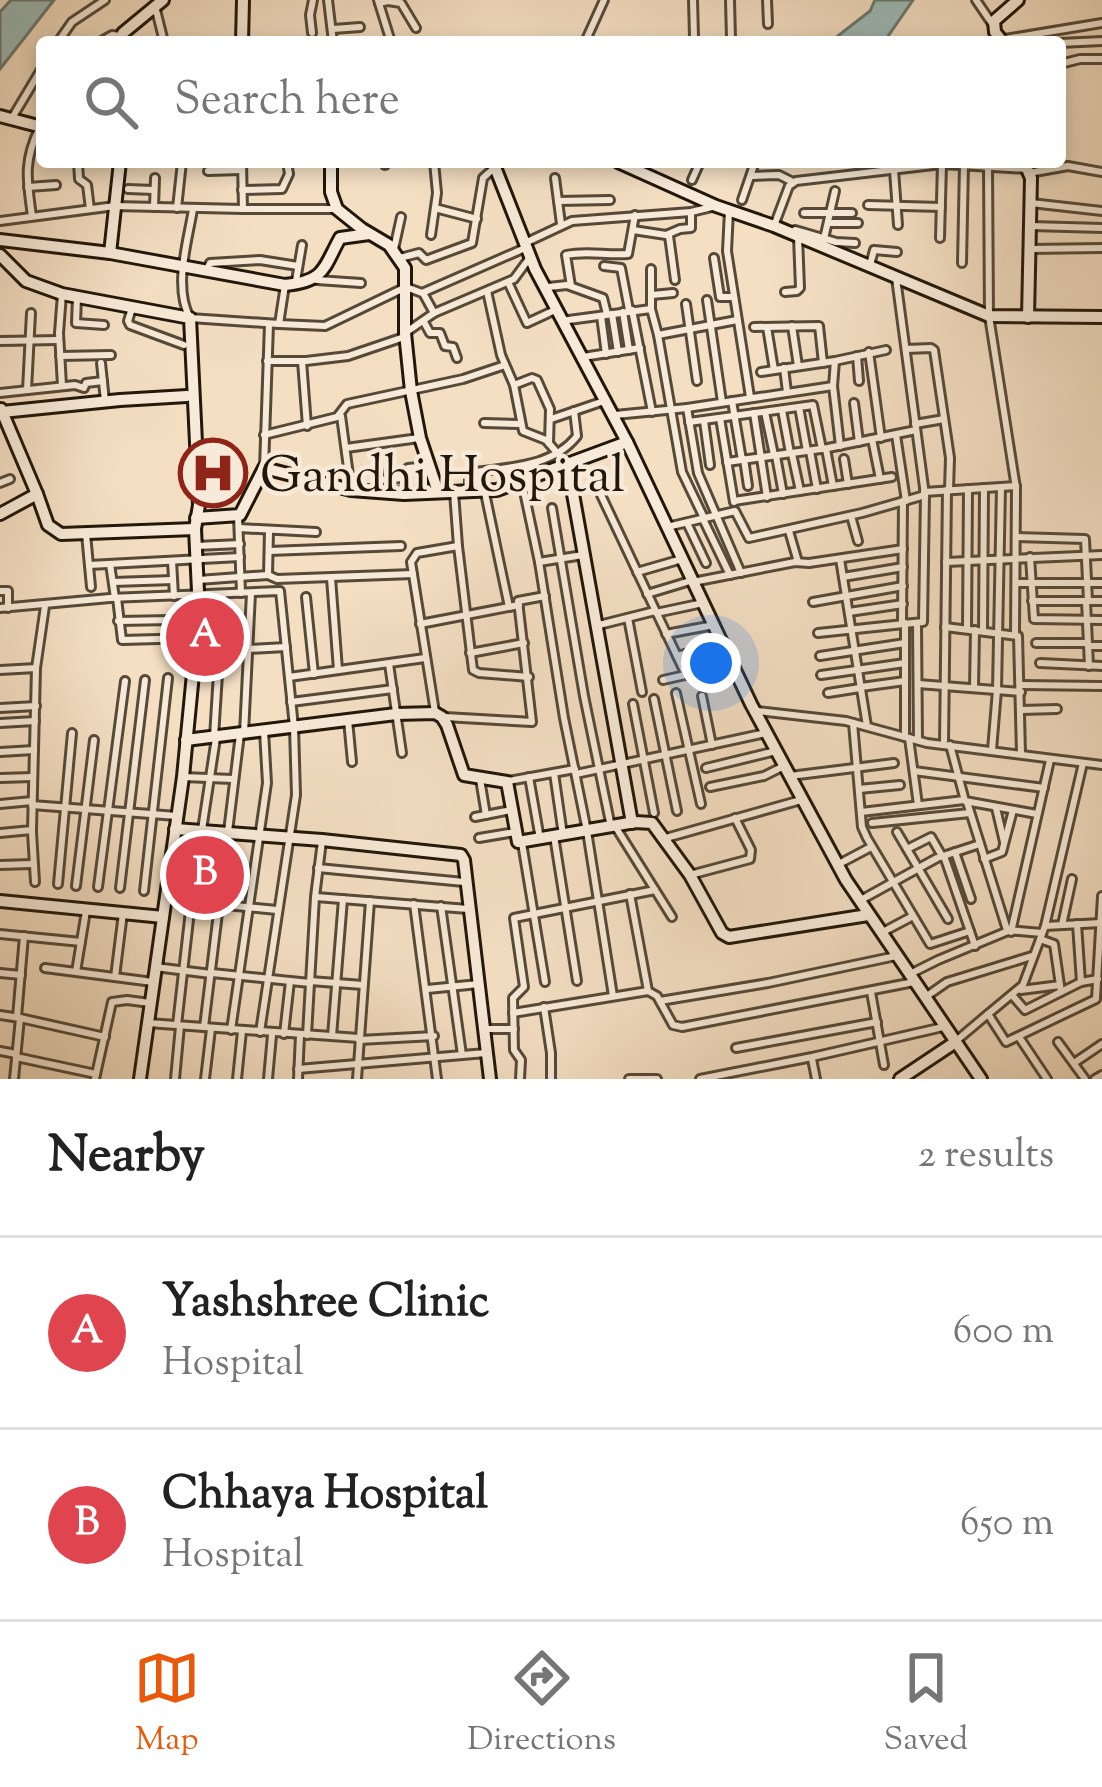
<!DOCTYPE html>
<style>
:root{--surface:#fff;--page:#f6f6f6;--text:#222;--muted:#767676;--line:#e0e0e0;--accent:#ea580c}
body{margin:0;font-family:"Sorts Mill Goudy",serif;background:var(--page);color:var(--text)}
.you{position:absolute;left:711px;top:663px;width:42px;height:42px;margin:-30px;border:9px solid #fff;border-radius:50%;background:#1a73e8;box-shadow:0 0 0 18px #1a73e833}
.badge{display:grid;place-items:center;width:78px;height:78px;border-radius:50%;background:var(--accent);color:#fff;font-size:39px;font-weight:700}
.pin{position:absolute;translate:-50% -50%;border:6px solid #fff;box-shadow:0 3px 12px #0006}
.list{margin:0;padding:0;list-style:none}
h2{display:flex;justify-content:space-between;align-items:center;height:156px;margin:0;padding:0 48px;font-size:51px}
h2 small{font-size:39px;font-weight:400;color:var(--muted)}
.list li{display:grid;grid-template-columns:78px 1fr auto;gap:36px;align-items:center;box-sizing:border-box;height:192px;padding:0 48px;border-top:3px solid var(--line)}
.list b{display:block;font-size:45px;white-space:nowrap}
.list p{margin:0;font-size:39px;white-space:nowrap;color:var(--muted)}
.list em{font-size:39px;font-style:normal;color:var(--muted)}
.icon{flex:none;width:66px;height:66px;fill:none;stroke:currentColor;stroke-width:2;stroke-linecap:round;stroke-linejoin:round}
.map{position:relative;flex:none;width:1102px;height:1079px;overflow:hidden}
.search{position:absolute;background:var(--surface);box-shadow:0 6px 18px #0003;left:36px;right:36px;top:36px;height:132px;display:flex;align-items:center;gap:30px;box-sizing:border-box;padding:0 42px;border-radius:12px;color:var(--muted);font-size:45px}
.sheet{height:540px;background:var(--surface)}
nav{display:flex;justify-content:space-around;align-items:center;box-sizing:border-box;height:168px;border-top:3px solid var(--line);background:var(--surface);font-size:33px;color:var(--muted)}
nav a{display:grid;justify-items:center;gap:6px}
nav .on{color:var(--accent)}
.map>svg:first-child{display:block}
.water{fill:#9cbcb8;stroke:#6b7a72;stroke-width:3}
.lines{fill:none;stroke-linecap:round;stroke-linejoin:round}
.street-casing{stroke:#564938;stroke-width:12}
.secondary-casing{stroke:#21170a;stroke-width:16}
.street{stroke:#f8ead8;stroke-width:6}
.secondary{stroke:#f8ead8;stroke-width:10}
.labels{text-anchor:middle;stroke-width:9;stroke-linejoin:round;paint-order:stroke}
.poi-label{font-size:51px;fill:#21170a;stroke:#f8ead8;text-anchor:start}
</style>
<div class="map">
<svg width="1102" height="1079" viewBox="0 0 1102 1079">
<rect width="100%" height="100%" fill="#f4dfc3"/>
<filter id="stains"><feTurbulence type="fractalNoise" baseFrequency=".00167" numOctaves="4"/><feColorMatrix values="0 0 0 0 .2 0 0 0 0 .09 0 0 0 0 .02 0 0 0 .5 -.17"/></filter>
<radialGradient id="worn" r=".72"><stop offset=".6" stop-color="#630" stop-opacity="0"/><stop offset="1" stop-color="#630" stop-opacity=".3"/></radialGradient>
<g class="water">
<path d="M11,0H54L0,69V12Z"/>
<path d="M875,0H913L884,42H830L870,11Z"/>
</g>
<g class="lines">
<defs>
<g id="street">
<path d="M328,0L333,42"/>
<path d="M378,0L391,42"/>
<path d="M693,0L694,36"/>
<path d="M730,0L731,39"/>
<path d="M767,0L768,24"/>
<path d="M976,0L991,22"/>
<path d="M379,3L388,1L401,3L416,28"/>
<path d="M155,6L164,42"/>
<path d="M333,29L360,27"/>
<path d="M312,33L310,15L313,0"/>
<path d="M1005,39L1102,23"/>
<path d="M58,42L72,22L105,0"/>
<path d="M100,42L112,35L121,36"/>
<path d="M585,42L604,0"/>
<path d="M1060,43L1102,41"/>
<path d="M1060,64L1080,59H1102"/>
<path d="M12,118L42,68"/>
<path d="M78,162L79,179L87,185L90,209"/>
<path d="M242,162L243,209H337"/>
<path d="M385,162V165"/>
<path d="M988,165L989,316L1016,488L1015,634"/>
<path d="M894,170L898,225"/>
<path d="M208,171L241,170"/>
<path d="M1029,173L1068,166L1102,172"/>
<path d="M751,176L779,175L793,182"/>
<path d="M555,178L561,224"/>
<path d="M692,180L700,162"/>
<path d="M28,187L56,185"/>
<path d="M128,189L154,190"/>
<path d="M242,190L282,189L289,174L287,162"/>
<path d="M742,200L755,162"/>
<path d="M558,201L610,200"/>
<path d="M1031,203L1102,211"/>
<path d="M868,205L941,207"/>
<path d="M154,207L155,178"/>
<path d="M177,208L182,162"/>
<path d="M435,208L477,219"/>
<path d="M193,209C188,241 173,287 190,318L279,324L285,285"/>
<path d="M729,211L727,251L750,397"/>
<path d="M804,213H852"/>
<path d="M32,216C27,180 23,161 40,127"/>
<path d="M0,221L115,206L243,209"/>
<path d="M829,223H858"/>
<path d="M774,226L789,186L796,181L942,164L1027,169"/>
<path d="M1031,226L1102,228"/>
<path d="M633,230L666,235L680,229L691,228V212"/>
<path d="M795,230L836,242L855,243"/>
<path d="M431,235L437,193L434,162"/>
<path d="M669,236L675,280"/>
<path d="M940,238L942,164"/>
<path d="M527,242L572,221L691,212L712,207"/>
<path d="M823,243L835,191"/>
<path d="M394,249L401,217"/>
<path d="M1030,249L1102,248"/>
<path d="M400,258L419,253L426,260L472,243L483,178L493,169"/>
<path d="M714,258L720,297H734"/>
<path d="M962,263L964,165"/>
<path d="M870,265L874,250L897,252"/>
<path d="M604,266L621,268L629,310"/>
<path d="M207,269L210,263L260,260L298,266"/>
<path d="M317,280L361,283"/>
<path d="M296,281L302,245"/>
<path d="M508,282L527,323L555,310"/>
<path d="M571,286L566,255C588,250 606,256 628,254L635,215"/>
<path d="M548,287L567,285L603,298L607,314"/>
<path d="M487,291L501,355L514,385L523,431L546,440L566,463"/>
<path d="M785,292L797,291L800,288L798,237"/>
<path d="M423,293L434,313"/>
<path d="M62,294L59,333L62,386"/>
<path d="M652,295L673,293"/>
<path d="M77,297L76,323L104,325"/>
<path d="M707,300L722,402"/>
<path d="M686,304L697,381"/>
<path d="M132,308L128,321L130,325L184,345"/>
<path d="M651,309V269"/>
<path d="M632,310L652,412"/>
<path d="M623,312L629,350"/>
<path d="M612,314L618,352"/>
<path d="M601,316L606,354"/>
<path d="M561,321L651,309L658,335L682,472L704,518"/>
<path d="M424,322L430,333H440L445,346L453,347L457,358"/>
<path d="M279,324L325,326L406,287L422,293L525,248"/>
<path d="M792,326L798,366"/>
<path d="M754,327L819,326L823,363"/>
<path d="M767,327L774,370"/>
<path d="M405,333L434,313L514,279L528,260"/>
<path d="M658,335L737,320"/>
<path d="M0,341L59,340"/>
<path d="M906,349L931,348L934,350L950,458L949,490"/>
<path d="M869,352L881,438"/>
<path d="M60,356L111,355"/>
<path d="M857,356L859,381"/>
<path d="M583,357L640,348"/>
<path d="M267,361H306L348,356L404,337"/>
<path d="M302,361L307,426"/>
<path d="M101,363L105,401"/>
<path d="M784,368L787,392"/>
<path d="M761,372L835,361"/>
<path d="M514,385L532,378L537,380L550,409L549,443"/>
<path d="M833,386L840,446"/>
<path d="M27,390L31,313"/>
<path d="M0,393L75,385L84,388L86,383L103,381"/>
<path d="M732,401L742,460"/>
<path d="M854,403L859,442"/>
<path d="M799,407L807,451"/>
<path d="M687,408L698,473L741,573"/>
<path d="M782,410L790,453"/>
<path d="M765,412L774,455"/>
<path d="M754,413L767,497"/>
<path d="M615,415L687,408L833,386L835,361L886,350"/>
<path d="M341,416L351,490"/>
<path d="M720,418L734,502"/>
<path d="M551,419L604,401"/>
<path d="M704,421L710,465"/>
<path d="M689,422L813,405L822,449"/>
<path d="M484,423L521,424"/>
<path d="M915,424L944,419"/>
<path d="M264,435L337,417L347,404L463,379L505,365"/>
<path d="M896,435L906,501"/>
<path d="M872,439L880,479"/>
<path d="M346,448L419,438"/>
<path d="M826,449L833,486"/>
<path d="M810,451L817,489"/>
<path d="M792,454L800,491"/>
<path d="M776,456L783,494"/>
<path d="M744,459L748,486"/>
<path d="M844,459L848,484"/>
<path d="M727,462L828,448L916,430"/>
<path d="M377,467L380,492"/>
<path d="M264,468L269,324"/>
<path d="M379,480L402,478L408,468L428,466"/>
<path d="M522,482L539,562L564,718L587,831L613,996"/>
<path d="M0,483L10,479"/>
<path d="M469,491V473C506,467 552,468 577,436L574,411"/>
<path d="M454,492L458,546"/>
<path d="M924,492L1016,486"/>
<path d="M485,493L509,607"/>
<path d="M601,495L686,675"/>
<path d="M734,501L892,477"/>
<path d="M552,508L584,696L611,827"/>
<path d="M238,516L241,593"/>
<path d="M851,516L858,541"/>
<path d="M703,519L730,575"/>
<path d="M687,523L706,563"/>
<path d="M667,527L735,511L749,538L862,513L925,495L896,278"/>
<path d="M239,528L316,532"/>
<path d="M789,531L798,562"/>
<path d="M86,534L91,587"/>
<path d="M1016,537L1085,539L1088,601"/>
<path d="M196,546L240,544"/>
<path d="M269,551L401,546"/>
<path d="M1030,557L1034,619L1102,620"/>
<path d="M840,559L867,726"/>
<path d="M172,561L174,596"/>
<path d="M539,562L583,555"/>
<path d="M946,562L1102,555"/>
<path d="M110,564L115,598"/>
<path d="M89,565L240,557"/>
<path d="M637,572L682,559"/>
<path d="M268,575L277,579L413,574"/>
<path d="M843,577L903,567"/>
<path d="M331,578L338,670"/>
<path d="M198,580L268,575L269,531"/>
<path d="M113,582L173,580"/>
<path d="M693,582L795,562L809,563L903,549"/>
<path d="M1016,583H1102"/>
<path d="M0,591H8V608"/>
<path d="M647,594L690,581"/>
<path d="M306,597L314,674"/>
<path d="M117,598L122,640L195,638"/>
<path d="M1032,601H1102"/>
<path d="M1086,601L1089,666"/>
<path d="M813,602L903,586"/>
<path d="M0,608L110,598L280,591L294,727L296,795L260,1032"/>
<path d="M849,612L903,604"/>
<path d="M656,613L703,603"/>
<path d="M628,618L642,692"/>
<path d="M118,621L173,620"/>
<path d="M902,623L903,501"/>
<path d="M420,624L519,605"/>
<path d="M917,624L918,740"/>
<path d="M599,625L655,611"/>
<path d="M945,627L1018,636L1021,754"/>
<path d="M967,629L968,489"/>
<path d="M983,631L984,488"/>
<path d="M818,633L923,622L925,495"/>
<path d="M666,634L714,625"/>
<path d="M1036,643H1088"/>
<path d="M1088,646H1102"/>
<path d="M248,649L286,647"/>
<path d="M470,653L524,643"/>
<path d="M677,656L722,644"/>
<path d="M820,656L905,643"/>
<path d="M1040,663L1102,666"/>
<path d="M389,664L402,753"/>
<path d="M36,668L45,606"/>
<path d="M0,670L36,668L32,830L0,833"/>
<path d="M821,675L905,663"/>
<path d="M289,677L425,658"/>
<path d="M663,680L730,665"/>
<path d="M918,684L1021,692"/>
<path d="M1022,685L1102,686"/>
<path d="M861,687L905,681"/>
<path d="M974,688L975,630"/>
<path d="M676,693L701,804"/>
<path d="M828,693L860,688"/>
<path d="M702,696L712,745"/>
<path d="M654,699L677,811"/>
<path d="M291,702L393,689"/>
<path d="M633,704L654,813"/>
<path d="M0,708L36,706"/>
<path d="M1021,710L1057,709"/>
<path d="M758,711L846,721L927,743L1102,765"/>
<path d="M435,712L411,562L417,553L458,546L473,670L479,673L529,677"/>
<path d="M445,717L532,722L518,601L545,596"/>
<path d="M348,720L352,762"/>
<path d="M0,723L35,721"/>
<path d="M853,723L862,827L867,838L930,944L970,931"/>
<path d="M244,733L251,593"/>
<path d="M214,737L223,594"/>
<path d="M905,737V623"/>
<path d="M909,738L918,805"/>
<path d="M944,745L947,490"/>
<path d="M950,745L965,801L1037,814"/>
<path d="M992,750L997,690L1001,487"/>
<path d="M0,752L34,750"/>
<path d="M706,768L776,751"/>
<path d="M914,771L1044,788"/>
<path d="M554,773L563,835"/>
<path d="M576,774L766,733"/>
<path d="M790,776L894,763"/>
<path d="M183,777L233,779"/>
<path d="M529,777L540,839"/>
<path d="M0,778L33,777"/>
<path d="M480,779L486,815"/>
<path d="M508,781L575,769"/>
<path d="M710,787L764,776L784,766"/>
<path d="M859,789L900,785"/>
<path d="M967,802L1007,930L1042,933"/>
<path d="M0,804L32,801"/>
<path d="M32,805L177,816"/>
<path d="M996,808L1004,842"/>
<path d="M861,812L964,800"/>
<path d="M475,817L511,810"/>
<path d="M872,823L970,813"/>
<path d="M615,826L672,917"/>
<path d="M32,832L35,882"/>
<path d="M897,832L948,919"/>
<path d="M554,836L577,981"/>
<path d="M479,838L515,832"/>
<path d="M666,838L801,800"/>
<path d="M522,843L545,982"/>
<path d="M907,849L931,837L942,856"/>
<path d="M955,852L971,899"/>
<path d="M944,856L975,946"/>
<path d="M984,859L1002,852L1013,810"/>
<path d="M0,865L32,864"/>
<path d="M837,865L871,847"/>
<path d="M318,868L464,882"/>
<path d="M690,875L750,859L751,850L735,818"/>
<path d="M58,884L72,733"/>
<path d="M76,886L94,740"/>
<path d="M98,887L125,681"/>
<path d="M120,888L145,680"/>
<path d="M144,891L168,678"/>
<path d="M630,894L648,991"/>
<path d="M316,897L468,909"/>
<path d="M165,899L277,910"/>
<path d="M859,901L937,858L980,844"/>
<path d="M414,904L437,1079"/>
<path d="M441,906L462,1055"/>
<path d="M1077,924L1081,982"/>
<path d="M1062,925L1072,879"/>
<path d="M1045,926L1083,763"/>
<path d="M1011,932L1050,760"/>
<path d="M881,933L913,916"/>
<path d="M0,934L81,942"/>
<path d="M1040,939L1054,944L1061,992"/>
<path d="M155,967L211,974"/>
<path d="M45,968L153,982"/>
<path d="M76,972L86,911"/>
<path d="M0,973L21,975"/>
<path d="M212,973L310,983"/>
<path d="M912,973L938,960L1008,931"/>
<path d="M115,977L123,913"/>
<path d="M310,981L363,985"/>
<path d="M427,989L479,984"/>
<path d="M1021,990L1060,985"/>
<path d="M871,992L884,1065"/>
<path d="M1012,995L1025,1010L1081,982L1098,979"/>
<path d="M927,996L947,982L1032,956"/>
<path d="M660,1001L768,983L896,956"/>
<path d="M544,1007L551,1053V1079"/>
<path d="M513,1013L648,991L657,996L673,1025L682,1027L914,982"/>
<path d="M988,1014L1023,985L1045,926L1101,923"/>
<path d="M0,1015L20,1018"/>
<path d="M17,1017L24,936"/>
<path d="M148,1023L359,1038"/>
<path d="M177,1025L191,902L216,738"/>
<path d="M204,1027L240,734"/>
<path d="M486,1029H514"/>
<path d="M231,1030L267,783L264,731"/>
<path d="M284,1034L290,981"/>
<path d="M307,1035L315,897L322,841"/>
<path d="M332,1036L343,899"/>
<path d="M1019,1037L1047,1079"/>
<path d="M359,1040L434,1036"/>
<path d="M956,1041L988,1014L1006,1042L1096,999L1102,896"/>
<path d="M1058,1042L1085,1079"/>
<path d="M736,1048L877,1022"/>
<path d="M0,1051L16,1054"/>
<path d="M16,1057L96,1074"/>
<path d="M812,1059L816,1079"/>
<path d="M1074,1063L1102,1044"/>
<path d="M298,1069L486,1053"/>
<path d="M14,1079L20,1018L105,1037"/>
<path d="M95,1079L112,1002L127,1000L150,1003"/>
<path d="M175,1079L180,1026"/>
<path d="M205,1079L211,1029"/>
<path d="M237,1079L242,1031"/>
<path d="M268,1079L272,1035"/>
<path d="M298,1079L300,1035"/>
<path d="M357,1079L370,901"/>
<path d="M520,1079L521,1060L514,1050L513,998L524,987L514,918L655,890"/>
<path d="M629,1079H657"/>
<path d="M700,1079L812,1057L943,1027"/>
<path d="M1095,1079L1102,1075"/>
</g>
<g id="secondary">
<path d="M121,42L123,33L163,0"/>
<path d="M242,42L243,0"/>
<path d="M1003,42L995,32L994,21L1018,0"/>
<path d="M0,116L42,127"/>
<path d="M331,162V192L337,209L362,229L389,245L405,268V333L411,391L420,438L438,492"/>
<path d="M493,162L535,269L627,442L751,704L846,880L981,1079"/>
<path d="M618,162L716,206L774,226L989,316L1102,317"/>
<path d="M1024,162L1031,178L1028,317"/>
<path d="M0,240L110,253L285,285C325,281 323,269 340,238L369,234"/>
<path d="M110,253L120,162"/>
<path d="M0,255L26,281L62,294L190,318L199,505L195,529L199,612L183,777L140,1079"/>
<path d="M2,412L120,400L187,396"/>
<path d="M568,466L632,823"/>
<path d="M37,494L48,525L61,534L195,529"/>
<path d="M0,514L37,494L1,409"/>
<path d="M196,518L240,515L264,468L351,490L404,494L497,490L627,442"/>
<path d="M186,740L396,714L435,713L442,717L447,725L464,775L507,782L518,842L635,822L652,823L690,875L722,933L729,937L868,915"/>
<path d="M175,829L322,840L461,855L464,860L490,1079"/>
<path d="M0,901L163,917"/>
<path d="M900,1079L954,1043"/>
</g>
</defs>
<use href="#street" class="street-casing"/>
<use href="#secondary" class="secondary-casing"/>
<use href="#street" class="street"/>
<use href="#secondary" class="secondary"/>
</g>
<defs>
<symbol id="hospital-ring" viewBox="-11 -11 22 22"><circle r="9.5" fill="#f8ead8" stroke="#8f2418" stroke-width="1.5"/><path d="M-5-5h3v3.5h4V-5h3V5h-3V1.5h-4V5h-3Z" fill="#8f2418"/></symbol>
</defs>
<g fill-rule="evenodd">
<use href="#hospital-ring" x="175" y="435" width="76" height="76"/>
</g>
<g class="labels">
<g class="poi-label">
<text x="260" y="491">Gandhi Hospital</text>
</g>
</g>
<rect width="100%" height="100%" filter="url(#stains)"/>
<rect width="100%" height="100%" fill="url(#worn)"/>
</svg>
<div class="you"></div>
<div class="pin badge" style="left:205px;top:637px;background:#e0444e">A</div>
<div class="pin badge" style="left:205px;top:875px;background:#e0444e">B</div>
<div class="search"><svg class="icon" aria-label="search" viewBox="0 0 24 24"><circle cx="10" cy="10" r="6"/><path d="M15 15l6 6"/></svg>Search here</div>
</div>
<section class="sheet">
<h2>Nearby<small>2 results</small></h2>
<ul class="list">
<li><span class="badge" style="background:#e0444e">A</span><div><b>Yashshree Clinic</b><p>Hospital</p></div><em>600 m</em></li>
<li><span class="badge" style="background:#e0444e">B</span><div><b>Chhaya Hospital</b><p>Hospital</p></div><em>650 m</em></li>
</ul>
</section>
<nav>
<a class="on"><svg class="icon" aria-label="map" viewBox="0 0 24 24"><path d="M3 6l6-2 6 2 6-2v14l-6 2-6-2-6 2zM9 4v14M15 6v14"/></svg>Map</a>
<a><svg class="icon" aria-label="directions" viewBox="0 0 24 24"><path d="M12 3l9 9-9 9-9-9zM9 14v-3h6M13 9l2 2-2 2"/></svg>Directions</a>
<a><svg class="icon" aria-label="saved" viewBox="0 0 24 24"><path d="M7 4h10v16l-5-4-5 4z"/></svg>Saved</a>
</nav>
